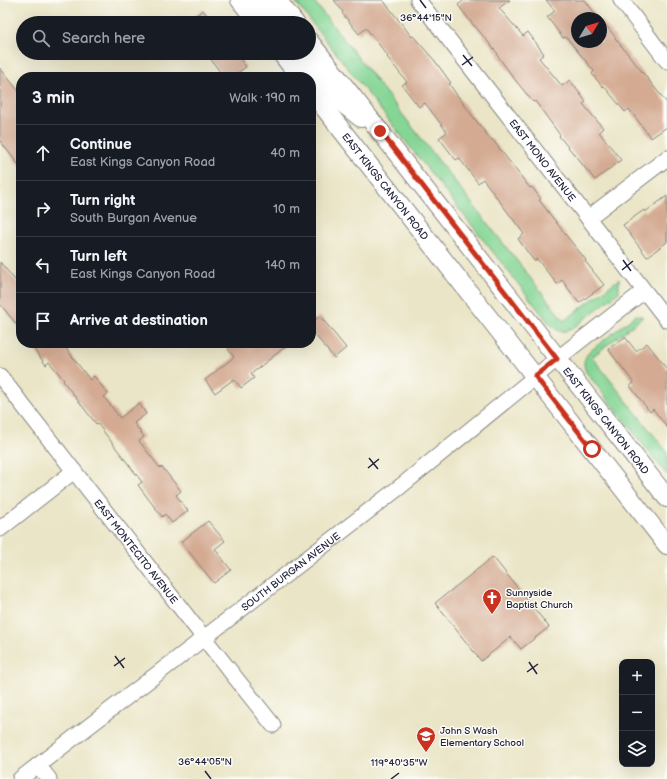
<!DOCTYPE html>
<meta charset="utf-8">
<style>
:root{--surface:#171b24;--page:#20242c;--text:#f1f3f6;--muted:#9ea1a6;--line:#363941}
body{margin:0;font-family:"Balsamiq Sans",sans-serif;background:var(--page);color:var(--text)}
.controls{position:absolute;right:12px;bottom:12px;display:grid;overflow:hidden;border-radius:8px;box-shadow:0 4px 16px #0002}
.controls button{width:36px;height:36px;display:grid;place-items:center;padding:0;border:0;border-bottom:1px solid var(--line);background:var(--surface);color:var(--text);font:20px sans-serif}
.compass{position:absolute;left:571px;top:12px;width:36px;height:36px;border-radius:50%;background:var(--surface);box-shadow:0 4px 16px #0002;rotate:52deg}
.stop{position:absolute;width:12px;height:12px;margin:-9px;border:3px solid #c8321e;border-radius:50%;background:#fff}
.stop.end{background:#c8321e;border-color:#fff;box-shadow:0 1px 4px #0008}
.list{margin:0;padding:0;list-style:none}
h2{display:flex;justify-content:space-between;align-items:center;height:52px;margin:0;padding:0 16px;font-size:17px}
h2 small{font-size:13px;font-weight:400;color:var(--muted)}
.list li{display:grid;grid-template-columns:26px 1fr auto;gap:12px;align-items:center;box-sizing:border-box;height:56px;padding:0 16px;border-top:1px solid var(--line)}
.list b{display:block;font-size:15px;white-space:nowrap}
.list p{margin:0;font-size:13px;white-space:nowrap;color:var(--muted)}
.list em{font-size:13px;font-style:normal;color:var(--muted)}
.icon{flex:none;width:22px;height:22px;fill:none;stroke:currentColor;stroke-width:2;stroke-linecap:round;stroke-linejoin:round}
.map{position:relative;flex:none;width:667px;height:779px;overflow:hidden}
.search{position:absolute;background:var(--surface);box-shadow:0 4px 16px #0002;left:16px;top:16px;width:300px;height:44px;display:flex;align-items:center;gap:10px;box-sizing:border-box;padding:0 14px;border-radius:22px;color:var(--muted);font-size:15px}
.panel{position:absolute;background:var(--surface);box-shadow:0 4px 16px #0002;left:16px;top:72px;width:300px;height:276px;border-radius:16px}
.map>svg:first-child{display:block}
.green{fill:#85d595;stroke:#547c68}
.building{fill:#d4aa92}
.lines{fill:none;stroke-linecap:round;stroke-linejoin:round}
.minor-casing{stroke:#868480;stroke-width:17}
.major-casing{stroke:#868480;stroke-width:20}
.minor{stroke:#fff;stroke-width:15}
.major{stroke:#fff;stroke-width:18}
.route{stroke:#c8321e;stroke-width:5}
.ticks{fill:none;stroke:#22223b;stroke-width:1.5}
.labels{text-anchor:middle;stroke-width:3;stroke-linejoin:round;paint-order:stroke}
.street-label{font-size:10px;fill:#22223b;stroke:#fdfcf7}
.poi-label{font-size:10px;fill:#22223b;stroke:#fdfcf7;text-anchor:start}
.ticks-label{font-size:10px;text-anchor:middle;fill:#22223b;stroke:#fdfcf7;stroke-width:3;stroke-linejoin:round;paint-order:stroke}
</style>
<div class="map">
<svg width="667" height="779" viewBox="0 0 667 779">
<rect width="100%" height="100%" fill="#fdfcf7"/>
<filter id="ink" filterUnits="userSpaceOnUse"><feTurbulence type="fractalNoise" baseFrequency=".025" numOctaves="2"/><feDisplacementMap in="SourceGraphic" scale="8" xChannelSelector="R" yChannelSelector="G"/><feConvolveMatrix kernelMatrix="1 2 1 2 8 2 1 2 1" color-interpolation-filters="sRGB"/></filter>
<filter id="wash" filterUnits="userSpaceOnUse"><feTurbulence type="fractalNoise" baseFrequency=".012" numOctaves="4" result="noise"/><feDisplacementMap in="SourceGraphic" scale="16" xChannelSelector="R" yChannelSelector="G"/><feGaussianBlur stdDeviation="0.9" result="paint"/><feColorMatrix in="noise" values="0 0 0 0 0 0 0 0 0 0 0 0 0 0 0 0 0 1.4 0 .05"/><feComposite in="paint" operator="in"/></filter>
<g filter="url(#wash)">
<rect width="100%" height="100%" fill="#eae5c6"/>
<g class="green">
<path d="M294,0H313L564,321L619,279V292L572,329C560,334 557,331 549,323Z"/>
<path d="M636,315L643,317L592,357L667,452V475L586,372C583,364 583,360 589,352Z"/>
</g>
<g id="blocks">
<g class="building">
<path d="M334,0H383L412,37L413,36L435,61L451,83L449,84L471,114L491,140L492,139L530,188L532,187L541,199L539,200L569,239L586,260L585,261L604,285L579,303L562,280L557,284L537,259L534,261L518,239L524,234L483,179L478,183L459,158L456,160L439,138L447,132L425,103L419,107L402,85L407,82L387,57L388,56L366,28L359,34L342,13L343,12Z"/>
<path d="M464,0H510L499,8L523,36L528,32L544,54L539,58L562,86L570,80L586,102L583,104L603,128L599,132L621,160L595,180L559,136L560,135L535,101L533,102L516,81L497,55L498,54L475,26H474L458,5Z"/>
<path d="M546,0H585L598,18H577V42H601V19L616,38H615L667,103V127L651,138L629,109L625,112L604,86L603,87L592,74L594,71L566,37L563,38L547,17L555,11Z"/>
<path d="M203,10L213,23H186Z"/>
<path d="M206,53H236L246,67L232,77H224Z"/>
<path d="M0,68L21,94V168L0,141Z"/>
<path d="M667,196V242L647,257L623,225L644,210L645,212Z"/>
<path d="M0,262L21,287V330L0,304Z"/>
<path d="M320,316L346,348L334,358L311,330V323Z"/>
<path d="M625,337L636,351L647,343L667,369V427L653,409L650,412L630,386L634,383L608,349Z"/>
<path d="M29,343H62L90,380L94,376L108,394L104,397L120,418L139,403L146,414L134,423L144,437L139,441L160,468L162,467L181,491L176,495L188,511L172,523L165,514L162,517L138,485L142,482L97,423L96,424L63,381L64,380L49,362L46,365Z"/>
<path d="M235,343H290L251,374L254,378L241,388L234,379L215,393L205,380L234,357L228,349Z"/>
<path d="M208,521L225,541L215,549L231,570L214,583L181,542Z"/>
<path d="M493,557L549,627L521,649L511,637L481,661L435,603Z"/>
</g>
</g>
</g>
<g filter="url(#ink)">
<use href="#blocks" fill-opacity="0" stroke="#868480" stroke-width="1"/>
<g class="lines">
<defs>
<g id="minor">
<path id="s1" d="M418,0L588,218L667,320"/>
<path d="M621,0L667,61"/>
<path d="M588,218L667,158"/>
<path id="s2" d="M0,376L204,638L273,725"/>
<path d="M0,529L74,471"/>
<path d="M38,765L49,779"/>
<path id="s3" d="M20,779L204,638L401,486L557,359L644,291"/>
</g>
<g id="major">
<path d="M240,0L258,23"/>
<path d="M260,0L278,23"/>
<path d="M277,0L295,23"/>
<path id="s4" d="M309,41L667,498"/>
<path d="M281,53L300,77"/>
<path d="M301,53L337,99L361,118"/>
<path id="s5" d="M311,91L667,545"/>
</g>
</defs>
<use href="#minor" class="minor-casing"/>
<use href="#major" class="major-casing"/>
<use href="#minor" class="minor"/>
<use href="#major" class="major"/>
</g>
</g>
<g class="lines" filter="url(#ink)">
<path class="route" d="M380,131L557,359L535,376L592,449"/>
</g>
<path class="ticks" d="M420,0L426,8M463,55L472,66M462,65L473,57M623,260L631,271M622,270L633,261M369,458L378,469M368,468L379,459M115,656L124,668M529,662L537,674M114,666L125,658M527,672L538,664M205,771L211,779M391,779L399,773"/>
<defs>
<symbol id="church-pin" viewBox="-11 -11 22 30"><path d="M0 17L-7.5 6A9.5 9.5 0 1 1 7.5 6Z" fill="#c8321e" stroke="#fdfcf7"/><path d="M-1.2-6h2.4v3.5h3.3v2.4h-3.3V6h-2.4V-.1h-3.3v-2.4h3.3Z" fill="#fff"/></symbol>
<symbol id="school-pin" viewBox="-11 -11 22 30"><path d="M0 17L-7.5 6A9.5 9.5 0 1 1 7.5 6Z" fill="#c8321e" stroke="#fdfcf7"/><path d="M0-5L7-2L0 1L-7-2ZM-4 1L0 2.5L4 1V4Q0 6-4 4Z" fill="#fff"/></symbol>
</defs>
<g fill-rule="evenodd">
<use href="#church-pin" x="481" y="587" width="22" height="30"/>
<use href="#school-pin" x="415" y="725" width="22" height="30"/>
</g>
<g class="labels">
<g class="street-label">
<text dy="4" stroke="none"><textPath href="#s1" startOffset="203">EAST MONO AVENUE</textPath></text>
<text dy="4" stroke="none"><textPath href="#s5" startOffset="121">EAST KINGS CANYON ROAD</textPath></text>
<text dy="4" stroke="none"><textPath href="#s4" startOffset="482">EAST KINGS CANYON ROAD</textPath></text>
<text dy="4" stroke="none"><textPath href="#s2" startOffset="222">EAST MONTECITO AVENUE</textPath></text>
<text dy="4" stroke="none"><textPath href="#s3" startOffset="341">SOUTH BURGAN AVENUE</textPath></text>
</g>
<g class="poi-label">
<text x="506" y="596">Sunnyside<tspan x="506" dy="12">Baptist Church</tspan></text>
<text x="440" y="734">John S Wash<tspan x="440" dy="12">Elementary School</tspan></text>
</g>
</g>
<g class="ticks-label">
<text x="426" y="21">36°44'15"N</text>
<text x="205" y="765">36°44'05"N</text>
<text x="399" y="766">119°40'35"W</text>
</g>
</svg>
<div class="controls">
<button>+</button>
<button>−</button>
<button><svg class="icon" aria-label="layers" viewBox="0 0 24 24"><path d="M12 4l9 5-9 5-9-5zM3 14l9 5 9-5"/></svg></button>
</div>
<svg class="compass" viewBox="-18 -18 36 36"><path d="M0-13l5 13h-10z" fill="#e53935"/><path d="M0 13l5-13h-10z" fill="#9ea1a6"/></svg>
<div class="stop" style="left:592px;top:449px"></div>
<div class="stop end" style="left:380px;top:131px"></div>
<div class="search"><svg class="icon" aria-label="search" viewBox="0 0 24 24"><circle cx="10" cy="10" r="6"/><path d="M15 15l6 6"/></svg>Search here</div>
<section class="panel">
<h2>3 min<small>Walk · 190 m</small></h2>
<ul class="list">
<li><svg class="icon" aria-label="ahead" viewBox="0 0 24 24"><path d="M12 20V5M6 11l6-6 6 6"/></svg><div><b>Continue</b><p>East Kings Canyon Road</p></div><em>40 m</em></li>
<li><svg class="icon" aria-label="right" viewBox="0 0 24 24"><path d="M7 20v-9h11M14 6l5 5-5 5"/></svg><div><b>Turn right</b><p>South Burgan Avenue</p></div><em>10 m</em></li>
<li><svg class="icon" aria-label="left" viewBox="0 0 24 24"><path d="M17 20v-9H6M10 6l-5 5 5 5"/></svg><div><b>Turn left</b><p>East Kings Canyon Road</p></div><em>140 m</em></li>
<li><svg class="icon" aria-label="arrive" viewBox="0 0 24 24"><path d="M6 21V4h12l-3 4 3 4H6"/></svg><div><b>Arrive at destination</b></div></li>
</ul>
</section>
</div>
